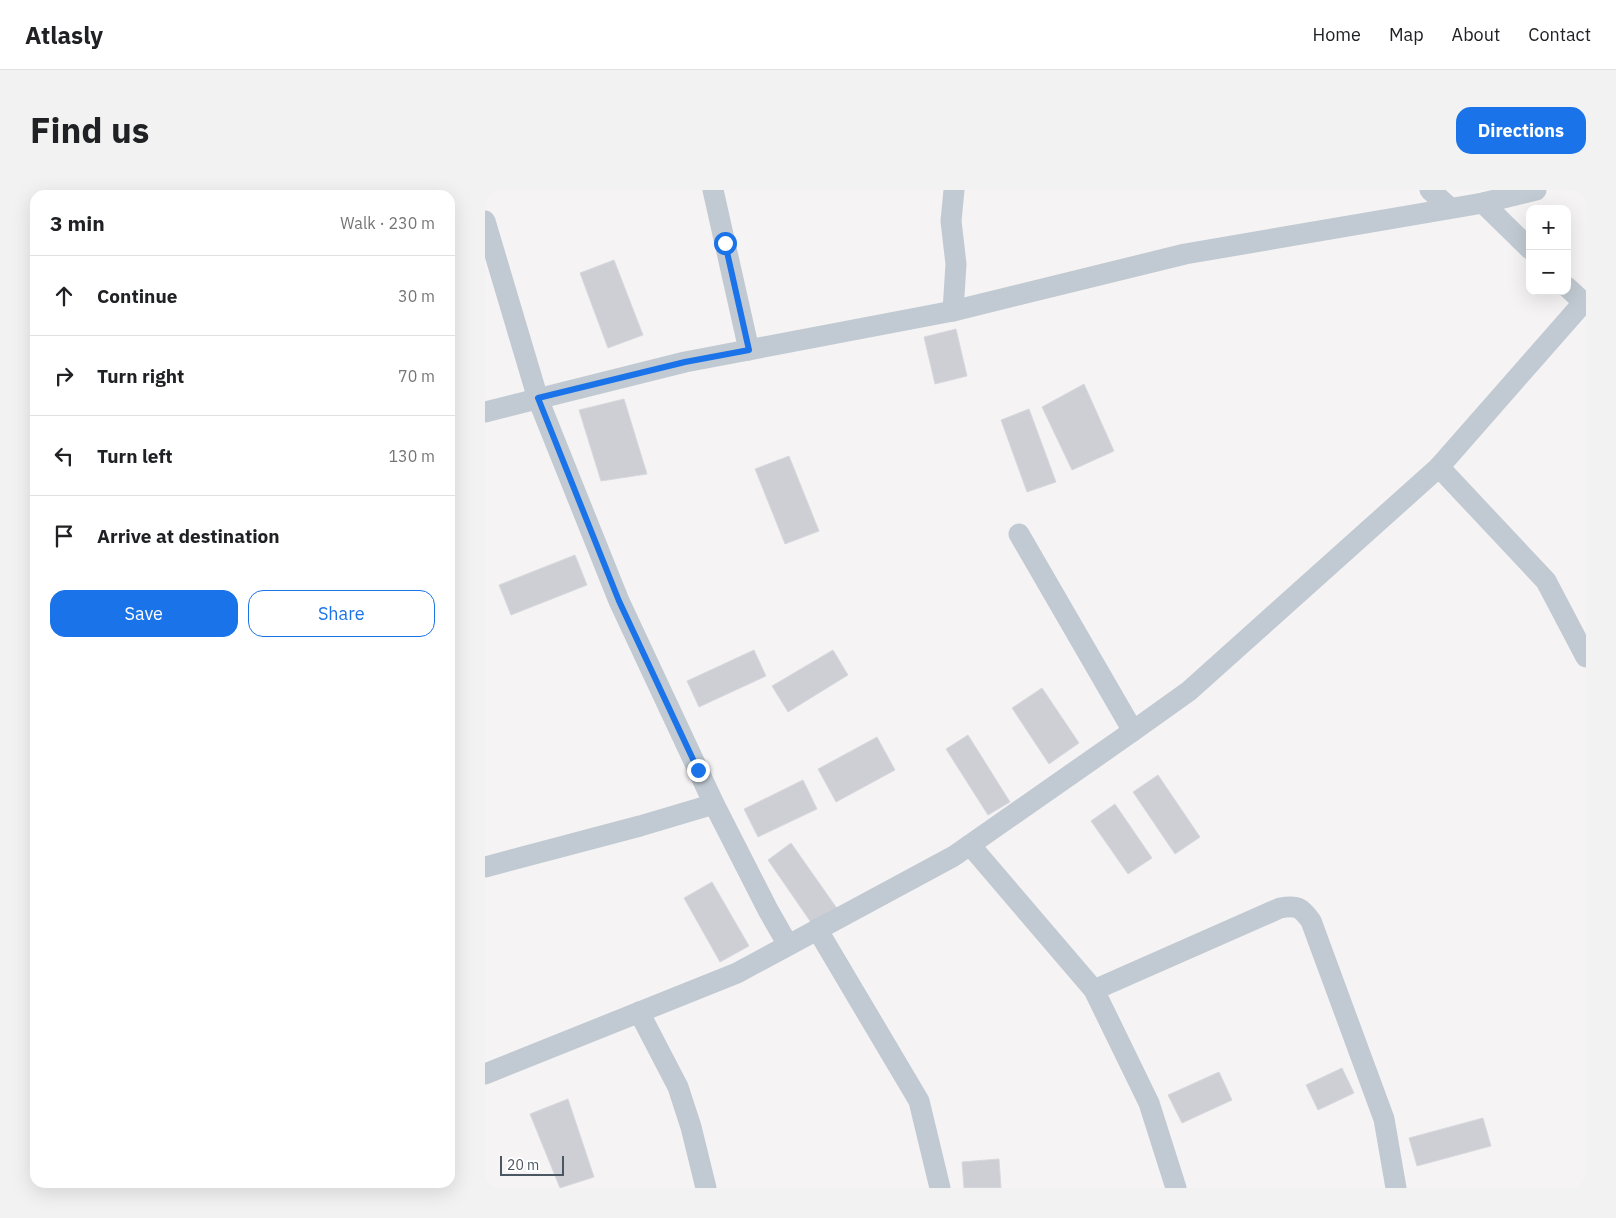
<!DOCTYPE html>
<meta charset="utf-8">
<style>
:root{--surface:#fff;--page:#f2f2f2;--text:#202124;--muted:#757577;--line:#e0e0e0;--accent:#1a73e8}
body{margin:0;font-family:"IBM Plex Sans",sans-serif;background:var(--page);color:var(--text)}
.controls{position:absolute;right:15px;top:15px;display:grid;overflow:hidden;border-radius:10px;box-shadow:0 5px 20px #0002}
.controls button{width:45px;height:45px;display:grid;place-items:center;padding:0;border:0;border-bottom:1px solid var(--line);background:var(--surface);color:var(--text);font:25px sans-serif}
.scale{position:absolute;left:15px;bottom:12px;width:64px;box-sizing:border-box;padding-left:5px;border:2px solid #4a5661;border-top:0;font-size:14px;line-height:18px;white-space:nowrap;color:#4a5661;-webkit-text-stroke:4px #fff;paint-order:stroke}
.stop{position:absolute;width:15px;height:15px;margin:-11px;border:4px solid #1a73e8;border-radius:50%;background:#fff}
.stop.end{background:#1a73e8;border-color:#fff;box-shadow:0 1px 5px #0008}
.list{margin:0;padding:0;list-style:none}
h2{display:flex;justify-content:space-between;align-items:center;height:65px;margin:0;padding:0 20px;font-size:21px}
h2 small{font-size:16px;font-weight:400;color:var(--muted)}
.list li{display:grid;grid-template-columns:32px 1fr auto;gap:15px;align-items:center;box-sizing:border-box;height:80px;padding:0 20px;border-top:1px solid var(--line)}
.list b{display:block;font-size:19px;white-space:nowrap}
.list em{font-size:16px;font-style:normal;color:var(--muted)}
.actions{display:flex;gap:10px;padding:15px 20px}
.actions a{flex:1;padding:11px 0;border:1px solid var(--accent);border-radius:15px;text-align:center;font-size:18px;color:var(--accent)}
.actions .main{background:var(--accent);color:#fff}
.icon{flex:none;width:28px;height:28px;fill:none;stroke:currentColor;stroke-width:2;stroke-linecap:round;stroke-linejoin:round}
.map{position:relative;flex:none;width:1101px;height:998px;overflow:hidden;border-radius:15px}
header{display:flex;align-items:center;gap:30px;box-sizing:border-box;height:70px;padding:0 25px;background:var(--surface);border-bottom:1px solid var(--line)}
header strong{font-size:24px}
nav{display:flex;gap:28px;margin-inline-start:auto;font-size:18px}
.intro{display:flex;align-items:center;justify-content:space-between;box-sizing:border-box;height:120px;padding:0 30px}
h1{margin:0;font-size:35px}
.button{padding:12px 22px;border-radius:15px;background:var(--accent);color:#fff;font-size:18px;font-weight:700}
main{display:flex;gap:30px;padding:0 30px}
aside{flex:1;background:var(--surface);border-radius:15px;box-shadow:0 5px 20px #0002}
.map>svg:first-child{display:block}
.building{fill:#cdcfd5;stroke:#d7d9de}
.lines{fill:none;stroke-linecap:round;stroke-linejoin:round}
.minor{stroke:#c1cad2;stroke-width:21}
.route{stroke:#1a73e8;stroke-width:6}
</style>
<header>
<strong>Atlasly</strong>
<nav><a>Home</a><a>Map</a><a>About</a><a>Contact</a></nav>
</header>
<div class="intro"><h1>Find us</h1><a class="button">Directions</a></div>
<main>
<aside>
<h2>3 min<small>Walk · 230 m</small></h2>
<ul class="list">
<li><svg class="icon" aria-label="ahead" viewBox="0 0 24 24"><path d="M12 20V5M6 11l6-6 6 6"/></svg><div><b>Continue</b></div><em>30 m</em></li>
<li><svg class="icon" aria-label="right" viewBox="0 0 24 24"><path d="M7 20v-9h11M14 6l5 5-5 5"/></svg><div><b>Turn right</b></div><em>70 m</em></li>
<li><svg class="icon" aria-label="left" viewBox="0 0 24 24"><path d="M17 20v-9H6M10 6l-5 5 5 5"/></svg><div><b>Turn left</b></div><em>130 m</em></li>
<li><svg class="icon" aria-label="arrive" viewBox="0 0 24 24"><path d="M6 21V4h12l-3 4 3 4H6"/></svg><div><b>Arrive at destination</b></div></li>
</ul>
<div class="actions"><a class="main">Save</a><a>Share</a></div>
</aside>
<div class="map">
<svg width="1101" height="998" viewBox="0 0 1101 998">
<rect width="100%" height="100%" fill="#f5f3f3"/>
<g class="building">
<path d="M129,70L158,145L123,158L95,83Z"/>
<path d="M471,139L482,186L450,194L439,147Z"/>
<path d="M599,194L629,261L587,280L557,217Z"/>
<path d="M139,209L162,284L116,291L94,220Z"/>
<path d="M544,219L571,292L542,302L516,230Z"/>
<path d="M304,266L334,341L300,354L270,279Z"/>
<path d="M90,365L102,395L26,425L14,395Z"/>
<path d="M269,460L281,486L214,517L202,491Z"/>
<path d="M348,460L363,485L303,522L287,496Z"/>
<path d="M557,498L594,553L564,574L527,518Z"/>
<path d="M483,545L525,612L503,625L461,559Z"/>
<path d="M392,547L410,580L351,612L333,579Z"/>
<path d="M673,585L715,647L690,664L648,602Z"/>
<path d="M318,590L332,619L273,647L259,619Z"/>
<path d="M630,614L667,668L643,684L606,631Z"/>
<path d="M306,653L358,727L334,744L283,670Z"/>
<path d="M227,692L264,756L235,772L199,708Z"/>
<path d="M857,878L869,903L833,920L821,895Z"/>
<path d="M734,882L747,910L697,933L683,905Z"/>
<path d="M83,909L109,987L75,998L45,924Z"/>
<path d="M998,928L1006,956L932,976L924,948Z"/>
<path d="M514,969L516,998H479L477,972Z"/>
</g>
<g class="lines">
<g class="minor">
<path d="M228,0L264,160"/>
<path d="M945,0L965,18"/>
<path d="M998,13L1045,59"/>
<path d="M0,31L53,209L134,411L229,614L283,720L303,755"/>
<path d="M1082,97L1101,115"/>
<path d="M468,121L471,74L466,31L469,0"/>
<path d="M0,222L200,172L468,121L700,64L998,13L1051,0"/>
<path d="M954,277L1061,391L1101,467"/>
<path d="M534,344L648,541"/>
<path d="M485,655L609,800L664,913L691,998"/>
<path d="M0,677L155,636L229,614"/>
<path d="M332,739L434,911L455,998"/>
<path d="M609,800L795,718C812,715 816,717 826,731L899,929L911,998"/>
<path d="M154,822L193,897L206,937L221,998"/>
<path d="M0,884L252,783L469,666L648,541L704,501L954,277L1098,113"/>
</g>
</g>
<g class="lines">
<path class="route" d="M213,580L134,411L53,208L200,172L264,160L240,53"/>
</g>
</svg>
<div class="controls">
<button>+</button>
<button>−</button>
</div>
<div class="scale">20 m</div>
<div class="stop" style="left:240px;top:53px"></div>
<div class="stop end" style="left:213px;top:580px"></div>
</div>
</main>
